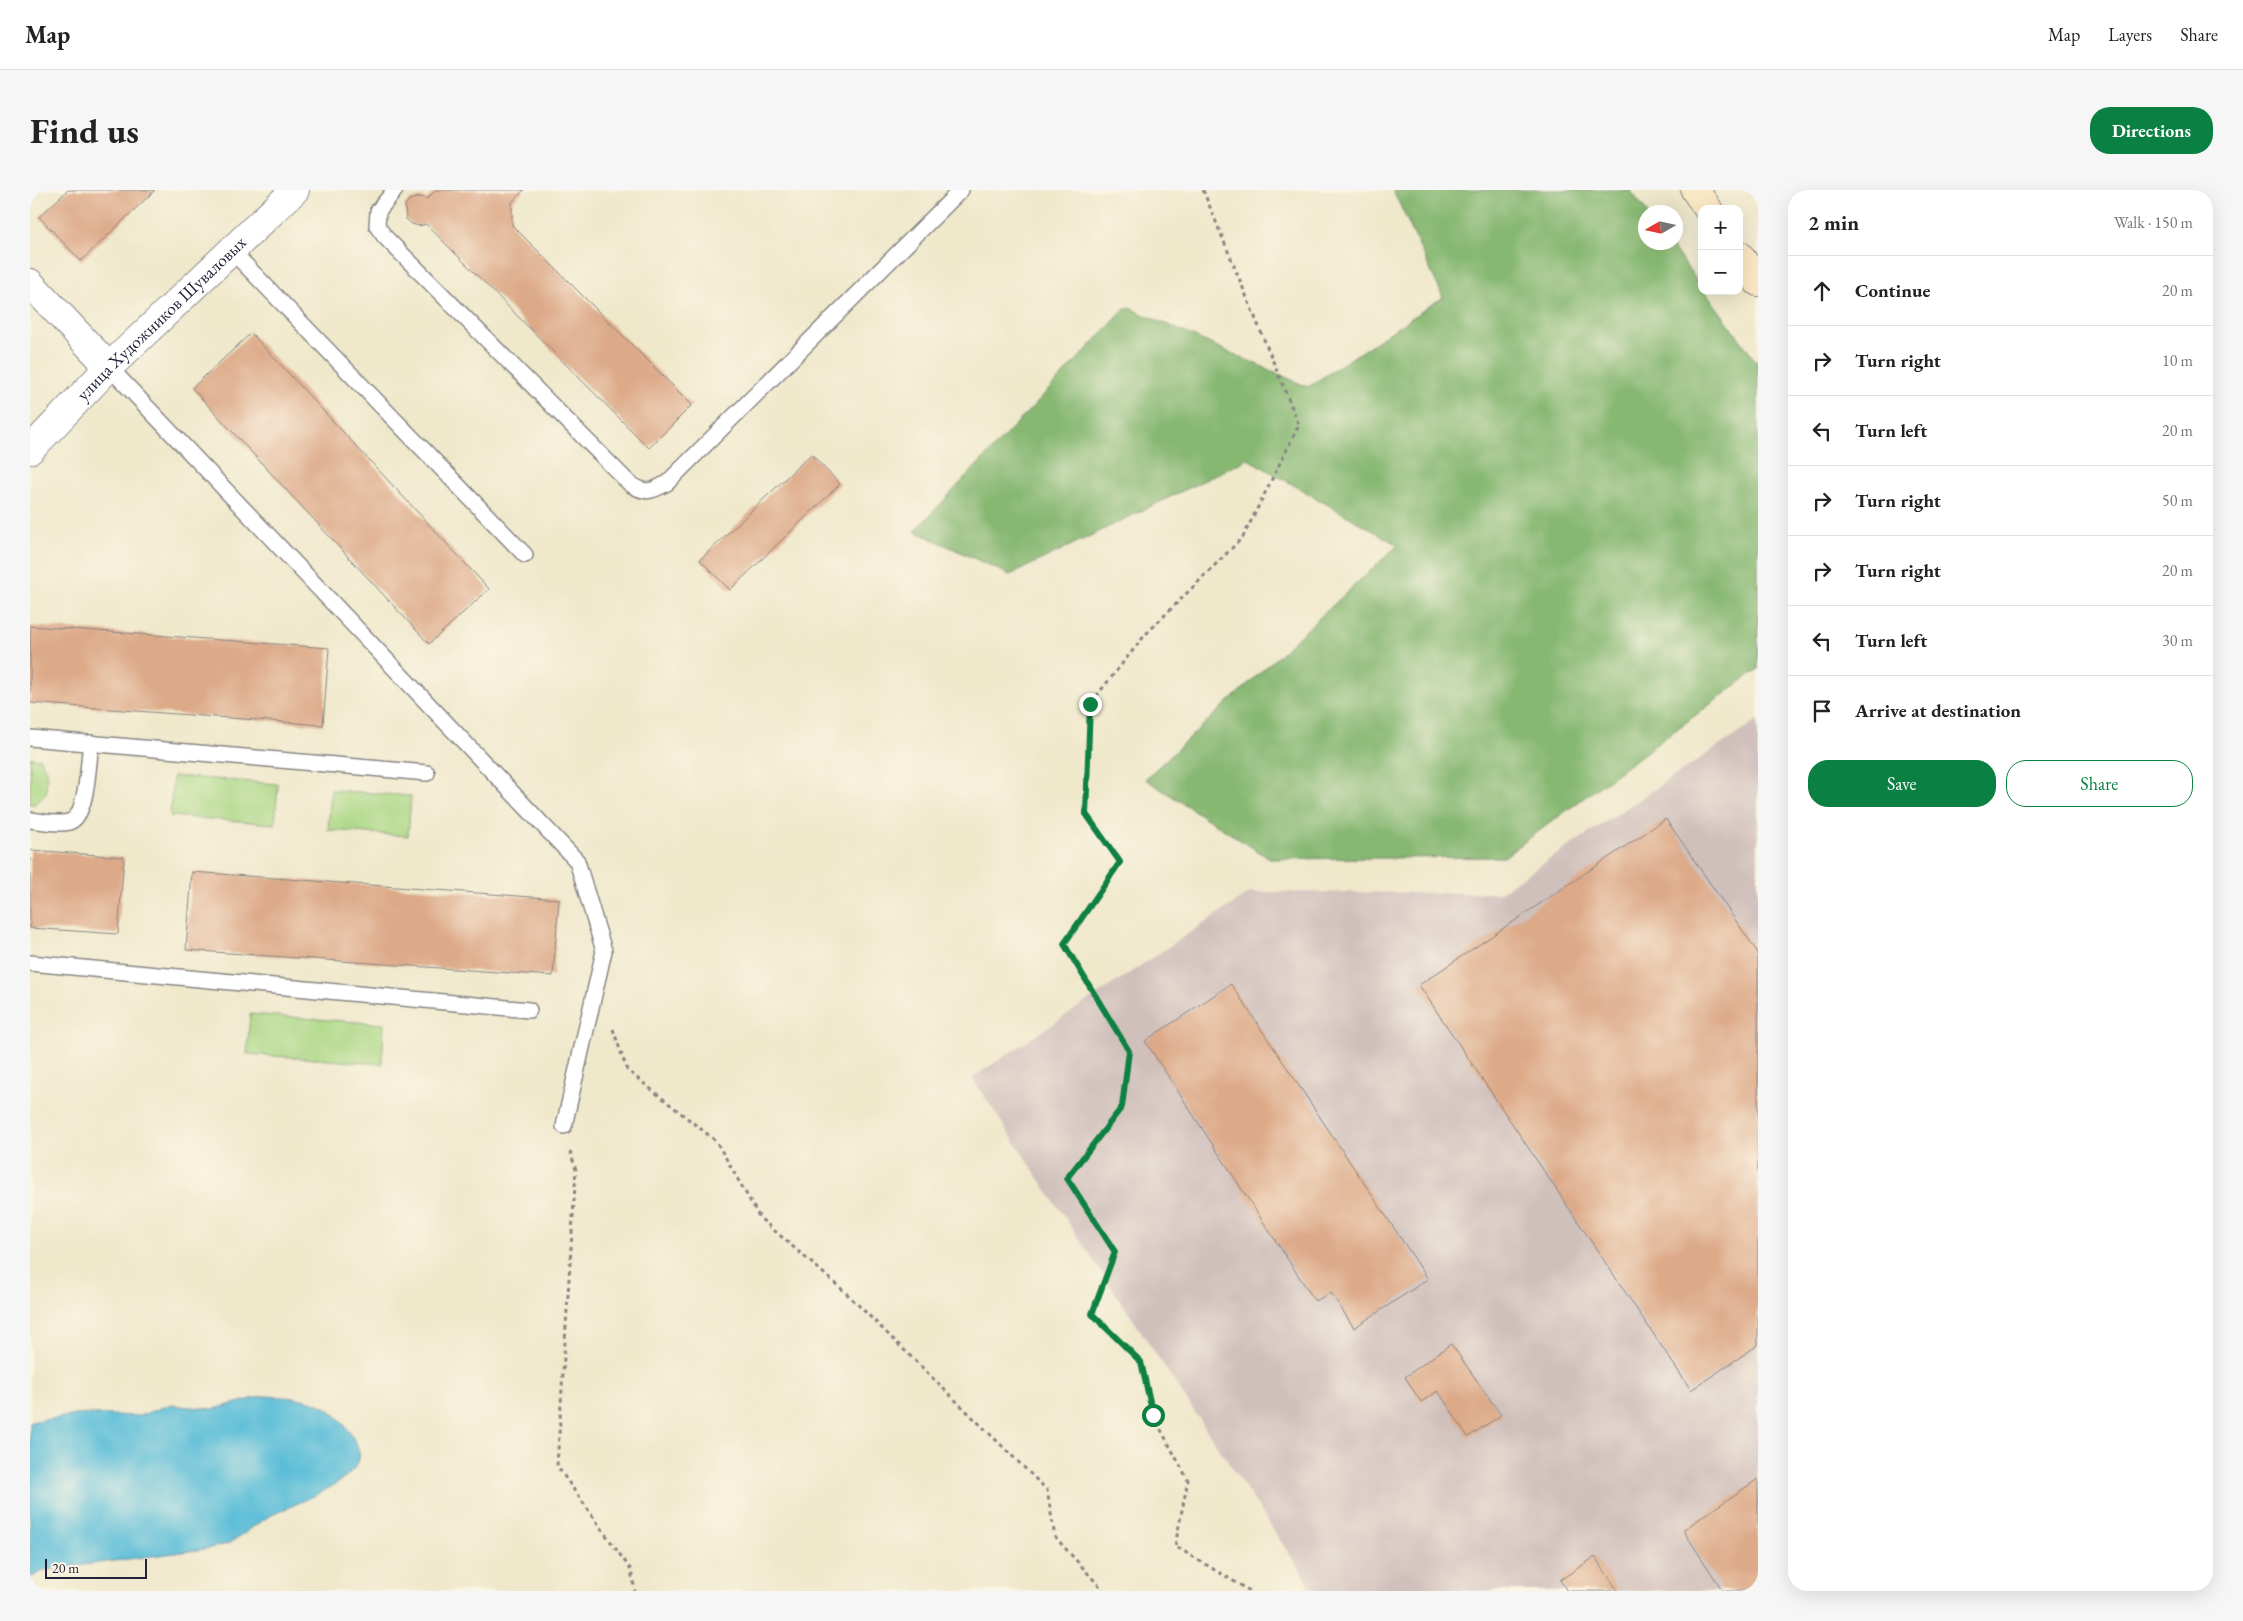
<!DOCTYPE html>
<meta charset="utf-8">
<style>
:root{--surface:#fff;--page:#f6f6f6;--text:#222;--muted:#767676;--line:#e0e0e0;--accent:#0b8043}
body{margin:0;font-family:"EB Garamond",serif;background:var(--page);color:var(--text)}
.controls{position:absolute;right:15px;top:15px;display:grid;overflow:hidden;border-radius:10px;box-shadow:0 5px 20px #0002}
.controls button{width:45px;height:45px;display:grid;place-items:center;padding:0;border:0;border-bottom:1px solid var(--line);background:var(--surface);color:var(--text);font:25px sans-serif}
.compass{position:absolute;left:1608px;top:15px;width:45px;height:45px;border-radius:50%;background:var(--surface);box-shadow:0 5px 20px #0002;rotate:261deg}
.scale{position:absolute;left:15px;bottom:12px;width:102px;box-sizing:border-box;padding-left:5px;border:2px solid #22223b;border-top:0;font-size:14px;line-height:18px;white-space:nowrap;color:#22223b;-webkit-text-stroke:4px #fcf5e5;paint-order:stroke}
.stop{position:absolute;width:15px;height:15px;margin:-11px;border:4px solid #0b8043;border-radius:50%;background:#fff}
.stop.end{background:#0b8043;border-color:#fff;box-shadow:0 1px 5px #0008}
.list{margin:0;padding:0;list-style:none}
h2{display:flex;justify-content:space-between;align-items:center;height:65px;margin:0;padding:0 20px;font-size:21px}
h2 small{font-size:16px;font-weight:400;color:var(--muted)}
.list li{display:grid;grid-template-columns:32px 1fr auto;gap:15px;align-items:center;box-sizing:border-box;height:70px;padding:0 20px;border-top:1px solid var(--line)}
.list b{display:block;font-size:19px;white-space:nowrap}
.list em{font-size:16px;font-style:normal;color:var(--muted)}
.actions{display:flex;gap:10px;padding:15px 20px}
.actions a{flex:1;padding:11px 0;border:1px solid var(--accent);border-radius:20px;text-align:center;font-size:18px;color:var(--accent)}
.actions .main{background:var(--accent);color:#fff}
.icon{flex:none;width:28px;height:28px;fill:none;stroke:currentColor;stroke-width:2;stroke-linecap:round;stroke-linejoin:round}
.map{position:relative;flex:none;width:1728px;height:1401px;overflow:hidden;border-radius:20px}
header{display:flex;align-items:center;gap:30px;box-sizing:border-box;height:70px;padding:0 25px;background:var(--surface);border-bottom:1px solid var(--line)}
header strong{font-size:24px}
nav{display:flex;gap:28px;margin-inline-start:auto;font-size:18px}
.intro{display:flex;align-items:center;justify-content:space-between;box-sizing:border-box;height:120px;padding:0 30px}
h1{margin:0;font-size:35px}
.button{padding:12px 22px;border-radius:20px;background:var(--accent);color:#fff;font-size:18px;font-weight:700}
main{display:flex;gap:30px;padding:0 30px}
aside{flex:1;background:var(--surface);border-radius:20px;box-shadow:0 5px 20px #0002}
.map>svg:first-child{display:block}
.industrial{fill:#d0c0bc}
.green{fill:#aad784;stroke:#667c60}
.forest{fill:#87b872;stroke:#546d56}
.water{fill:#5abdd8;stroke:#3e708a}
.building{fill:#ddaa89}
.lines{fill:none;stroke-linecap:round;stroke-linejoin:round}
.lane-casing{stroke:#888583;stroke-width:18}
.street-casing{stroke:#888583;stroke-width:30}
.secondary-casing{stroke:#888583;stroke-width:30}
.path{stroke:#888583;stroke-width:3;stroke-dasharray:4 4;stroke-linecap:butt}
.lane{stroke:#fff;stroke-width:15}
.street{stroke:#fff;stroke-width:28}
.secondary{stroke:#fae7c3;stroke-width:28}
.route{stroke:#0b8043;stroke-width:6}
.labels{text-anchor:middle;stroke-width:5;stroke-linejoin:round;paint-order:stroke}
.street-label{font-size:18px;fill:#22223b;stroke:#fcf5e5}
</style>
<header>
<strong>Map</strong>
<nav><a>Map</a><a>Layers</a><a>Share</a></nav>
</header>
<div class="intro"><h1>Find us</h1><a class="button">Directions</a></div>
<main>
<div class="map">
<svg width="1728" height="1401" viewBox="0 0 1728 1401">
<rect width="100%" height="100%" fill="#fcf5e5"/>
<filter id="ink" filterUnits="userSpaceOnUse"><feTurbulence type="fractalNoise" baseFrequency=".02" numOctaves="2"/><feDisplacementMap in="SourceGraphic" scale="10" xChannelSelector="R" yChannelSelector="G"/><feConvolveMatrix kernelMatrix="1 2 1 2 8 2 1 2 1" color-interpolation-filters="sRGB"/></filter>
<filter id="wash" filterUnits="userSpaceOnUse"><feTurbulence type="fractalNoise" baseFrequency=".0096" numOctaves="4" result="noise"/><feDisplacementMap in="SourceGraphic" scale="20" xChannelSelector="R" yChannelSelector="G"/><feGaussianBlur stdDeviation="1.12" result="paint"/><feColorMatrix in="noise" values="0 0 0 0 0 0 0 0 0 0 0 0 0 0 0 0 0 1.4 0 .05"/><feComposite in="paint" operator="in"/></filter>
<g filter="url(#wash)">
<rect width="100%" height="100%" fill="#efe8cb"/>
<path class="industrial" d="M1728,530V1401H1284L942,888L1221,702L1469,703Z"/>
<g class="green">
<path d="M0,567L10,569L17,582L16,604L5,614H0Z"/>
<path d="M143,586L248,594L245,634L140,626Z"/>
<path d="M301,600L381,606L378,646L298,640Z"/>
<path d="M220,824L354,834L352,874L217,864Z"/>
</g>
<path class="forest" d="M1363,0H1600L1617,22L1616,52L1639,53L1672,97V101H1675L1728,174V479L1474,667L1240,669L1115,589L1368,355L1218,269L980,385L885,341L1097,117L1278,197L1413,107Z"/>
<path class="water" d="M233,1206C276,1208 300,1208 323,1248C327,1255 332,1264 328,1272C315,1298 262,1314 238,1327C224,1335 211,1347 197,1354C190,1356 182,1357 175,1359L15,1380L0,1388V1232L53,1224L109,1226L139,1215L184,1219Z"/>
<g id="blocks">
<g class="building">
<path d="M38,0H125L51,71L9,27Z"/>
<path d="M406,0H494L482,12V35L662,215L619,258L396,34L389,36L382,34L376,29L375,15L379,10L391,7L397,9Z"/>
<path d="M221,143L459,399L399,454L162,198Z"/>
<path d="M781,264L810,294L700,400L670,370Z"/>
<path d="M0,436L299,458L293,535L0,513Z"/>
<path d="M1636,629L1728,763V1155L1661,1200L1389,795Z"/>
<path d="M0,660L94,667L88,744L0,738Z"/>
<path d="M162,682L529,709L523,786L156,760Z"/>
<path d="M1201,794L1398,1089L1324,1138L1301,1103L1285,1111L1115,851Z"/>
<path d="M1421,1154L1471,1225L1438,1247L1408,1201L1391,1212L1375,1187Z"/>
<path d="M1728,1289V1393L1715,1401H1693L1653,1340Z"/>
<path d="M1565,1367L1588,1401H1537L1530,1390Z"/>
</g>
</g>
</g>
<g filter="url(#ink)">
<use href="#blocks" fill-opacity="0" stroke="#888583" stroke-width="1"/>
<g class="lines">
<defs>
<g id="lane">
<path d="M365,0L348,21L347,36L355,47L600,294C616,304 621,302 637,293L931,0"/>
<path d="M202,61L495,365"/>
<path d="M79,177L547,671L574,761L534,936"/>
<path d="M0,548L397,583"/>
<path d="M0,630C12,631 28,635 39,632C58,627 58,571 61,553"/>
<path d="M0,773L499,820"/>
</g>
<g id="street">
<path d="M0,93L79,177"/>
<path id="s1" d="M0,260L79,177L265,0"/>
</g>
<g id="secondary">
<path d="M1665,0L1678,19"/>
<path d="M1709,65L1728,92"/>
</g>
</defs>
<use href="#lane" class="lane-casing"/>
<use href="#street" class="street-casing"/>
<use href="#secondary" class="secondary-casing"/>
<g class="path">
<path d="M1173,0L1269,235L1213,347L1115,445L1060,514L1056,624L1091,672L1034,754L1099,861L1092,917L1037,988L1085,1062L1062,1124L1111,1172L1123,1225L1158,1290L1145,1356L1220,1401"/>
<path d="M583,839L597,880L686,951L730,1028L814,1101L1017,1300L1025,1347L1074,1401"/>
<path d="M540,961L546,980L527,1276L601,1380L605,1401"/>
</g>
<use href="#lane" class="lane"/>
<use href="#street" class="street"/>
<use href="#secondary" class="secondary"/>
</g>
</g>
<g class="lines" filter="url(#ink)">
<path class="route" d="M1060,514L1056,624L1090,672L1034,754L1099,861L1092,917L1037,988L1085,1062L1062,1124L1111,1172L1123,1225"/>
</g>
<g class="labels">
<g class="street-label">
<text dy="6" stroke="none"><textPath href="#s1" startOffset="186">улица Художников Шуваловых</textPath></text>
</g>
</g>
</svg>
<div class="controls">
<button>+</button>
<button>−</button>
</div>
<svg class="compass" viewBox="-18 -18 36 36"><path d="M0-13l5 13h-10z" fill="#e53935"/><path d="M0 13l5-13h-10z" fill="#767676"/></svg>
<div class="scale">20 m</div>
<div class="stop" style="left:1123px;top:1225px"></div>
<div class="stop end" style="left:1060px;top:514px"></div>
</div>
<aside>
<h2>2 min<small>Walk · 150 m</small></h2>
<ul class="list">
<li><svg class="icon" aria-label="ahead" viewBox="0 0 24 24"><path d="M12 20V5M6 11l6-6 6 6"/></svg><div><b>Continue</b></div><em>20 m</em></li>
<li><svg class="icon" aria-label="right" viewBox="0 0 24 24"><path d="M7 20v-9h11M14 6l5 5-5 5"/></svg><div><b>Turn right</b></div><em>10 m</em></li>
<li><svg class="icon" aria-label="left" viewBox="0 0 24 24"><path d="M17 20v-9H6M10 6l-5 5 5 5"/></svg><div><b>Turn left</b></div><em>20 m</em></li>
<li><svg class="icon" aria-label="right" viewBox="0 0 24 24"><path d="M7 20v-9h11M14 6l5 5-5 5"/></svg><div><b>Turn right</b></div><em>50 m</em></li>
<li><svg class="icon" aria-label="right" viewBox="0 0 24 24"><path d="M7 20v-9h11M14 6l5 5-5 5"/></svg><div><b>Turn right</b></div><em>20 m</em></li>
<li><svg class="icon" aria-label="left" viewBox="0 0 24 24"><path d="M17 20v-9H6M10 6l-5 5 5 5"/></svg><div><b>Turn left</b></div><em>30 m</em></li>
<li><svg class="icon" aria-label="arrive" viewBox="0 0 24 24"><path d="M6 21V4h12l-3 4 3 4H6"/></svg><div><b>Arrive at destination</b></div></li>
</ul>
<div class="actions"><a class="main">Save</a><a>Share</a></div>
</aside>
</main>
